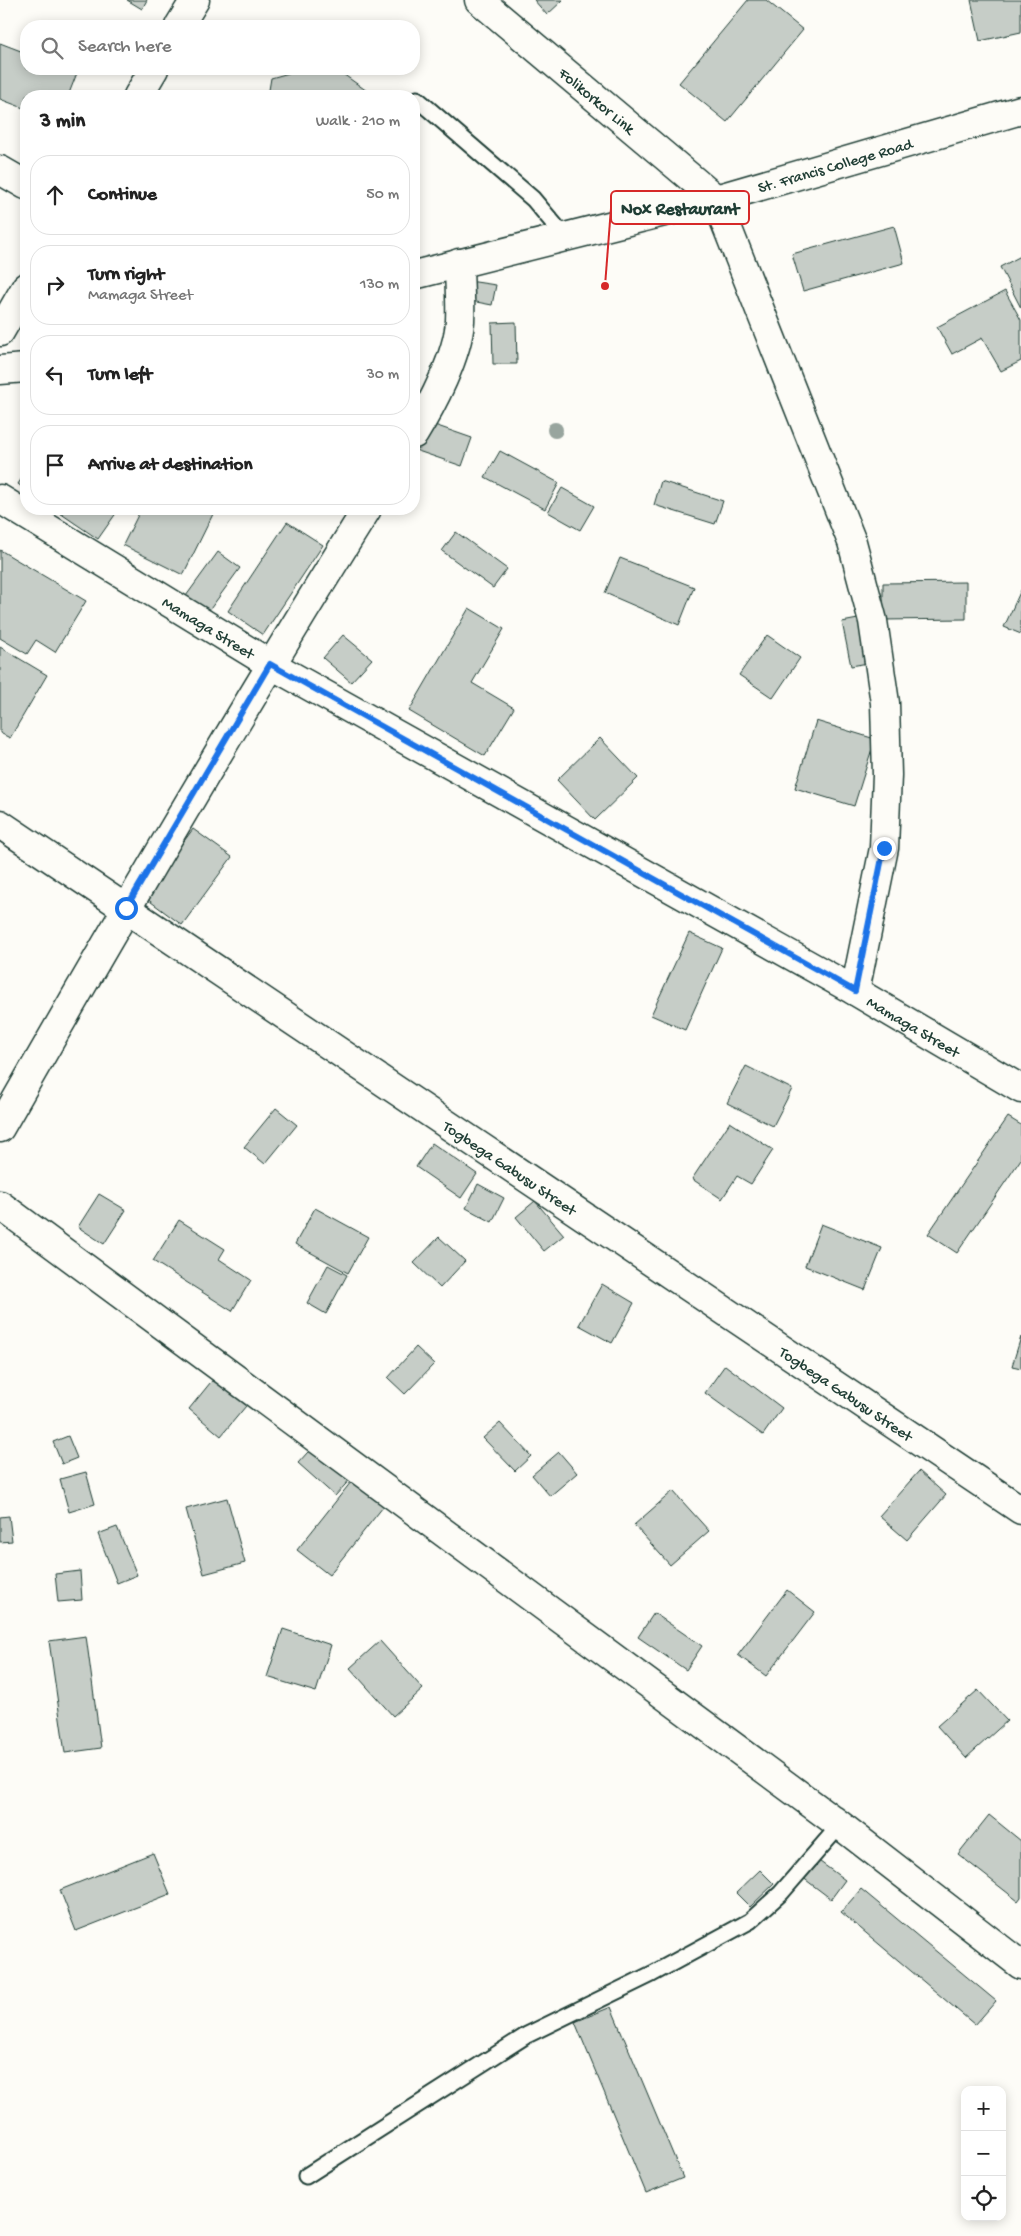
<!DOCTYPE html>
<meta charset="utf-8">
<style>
:root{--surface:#fff;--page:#f6f6f6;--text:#222;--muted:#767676;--line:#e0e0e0}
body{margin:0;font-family:"Gochi Hand",sans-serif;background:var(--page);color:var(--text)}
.controls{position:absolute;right:15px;bottom:15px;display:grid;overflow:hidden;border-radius:10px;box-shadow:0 2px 12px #0003}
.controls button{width:45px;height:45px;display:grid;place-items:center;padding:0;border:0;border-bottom:1px solid var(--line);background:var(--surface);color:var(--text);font:25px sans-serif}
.stop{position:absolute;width:15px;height:15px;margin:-11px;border:4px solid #1a73e8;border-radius:50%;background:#fff}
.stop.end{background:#1a73e8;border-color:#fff;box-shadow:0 1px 5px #0008}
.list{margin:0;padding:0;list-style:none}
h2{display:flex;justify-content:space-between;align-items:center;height:65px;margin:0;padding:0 20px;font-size:21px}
h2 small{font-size:16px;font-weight:400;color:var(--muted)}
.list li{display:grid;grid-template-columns:32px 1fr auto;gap:15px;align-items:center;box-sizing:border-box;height:80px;margin:0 10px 10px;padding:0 10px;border:1px solid var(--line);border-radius:20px}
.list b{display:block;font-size:19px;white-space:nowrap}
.list p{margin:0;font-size:16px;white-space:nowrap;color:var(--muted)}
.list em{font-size:16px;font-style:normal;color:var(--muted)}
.icon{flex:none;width:28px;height:28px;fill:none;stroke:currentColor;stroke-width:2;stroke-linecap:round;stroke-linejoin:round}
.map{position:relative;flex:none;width:1021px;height:2236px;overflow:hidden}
.search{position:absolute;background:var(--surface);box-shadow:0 2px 12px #0003;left:20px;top:20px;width:400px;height:55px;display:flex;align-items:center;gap:12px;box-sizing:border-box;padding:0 18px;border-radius:20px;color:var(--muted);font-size:19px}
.panel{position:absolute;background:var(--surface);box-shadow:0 2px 12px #0003;left:20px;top:90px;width:400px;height:425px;border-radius:20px}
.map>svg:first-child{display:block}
.building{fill:#c6cdc7;stroke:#1f3d34}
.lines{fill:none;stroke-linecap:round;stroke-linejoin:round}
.lane-casing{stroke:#1f3d34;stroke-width:19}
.street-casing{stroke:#1f3d34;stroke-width:31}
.secondary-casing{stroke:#1f3d34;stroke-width:31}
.highway-casing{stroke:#1f3d34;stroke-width:31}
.lane{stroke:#fdfcf7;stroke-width:15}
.street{stroke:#fdfcf7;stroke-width:28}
.secondary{stroke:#fdfcf7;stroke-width:28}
.highway{stroke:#fdfcf7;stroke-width:28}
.tree{fill:#98a59e}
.route{stroke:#1a73e8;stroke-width:6}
.labels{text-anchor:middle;stroke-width:4;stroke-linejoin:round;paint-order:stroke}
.street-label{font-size:16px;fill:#1f3d34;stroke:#fdfcf7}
.leader{fill:none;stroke:#d62828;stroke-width:2}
.callout-dot{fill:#d62828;stroke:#fdfcf7;stroke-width:2}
.callout{fill:#fdfcf7;stroke:#d62828;stroke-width:2}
.callout-label{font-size:18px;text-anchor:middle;font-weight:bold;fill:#1f3d34}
</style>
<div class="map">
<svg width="1021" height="2236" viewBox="0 0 1021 2236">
<rect width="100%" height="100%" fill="#fdfcf7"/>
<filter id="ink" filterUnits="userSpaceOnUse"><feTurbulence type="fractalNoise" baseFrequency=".02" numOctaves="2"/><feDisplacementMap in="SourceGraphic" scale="10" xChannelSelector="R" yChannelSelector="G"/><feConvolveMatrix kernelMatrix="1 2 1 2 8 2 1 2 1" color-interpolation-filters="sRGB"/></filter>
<g filter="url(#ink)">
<g class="building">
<path d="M127,0H147L142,9Z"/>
<path d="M534,0H563L547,15Z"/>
<path d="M748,0H766L803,30L727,122L679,83Z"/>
<path d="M971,0H1021V32L980,41Z"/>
<path d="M0,43L26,53V69H66L77,73L68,96H26V109L0,99Z"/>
<path d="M303,69H336L374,96H268L271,78Z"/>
<path d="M894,226L904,263L803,291L792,254Z"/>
<path d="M1021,256V308L1000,267Z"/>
<path d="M469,281L496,285L492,305L466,300Z"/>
<path d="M1005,291L1021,320V361L1001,371L982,338L952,354L937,327Z"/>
<path d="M516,322L517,364H493L492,323Z"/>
<path d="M426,422L472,438L462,466L415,450Z"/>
<path d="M500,451L559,483L545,509L485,477Z"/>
<path d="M26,472V490L18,484Z"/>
<path d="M661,481L723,501L715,524L654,505Z"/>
<path d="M562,488L594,506L580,530L548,512Z"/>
<path d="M54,509H119L98,539Z"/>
<path d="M141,509L215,510L183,575L123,545Z"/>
<path d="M287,522L323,545L263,635L228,611Z"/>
<path d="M456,532L507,569L493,588L442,551Z"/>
<path d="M0,550L86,601L55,652L36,640L27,654L0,638Z"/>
<path d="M218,552L240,568L208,612L186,596Z"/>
<path d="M620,558L694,587L679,625L605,593Z"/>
<path d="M966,582V619L883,620V583Z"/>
<path d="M1021,590V634L1004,627Z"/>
<path d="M469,608L504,629L472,683L514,708L485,756L409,711Z"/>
<path d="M858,619L868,663L851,666L842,622Z"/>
<path d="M343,635L372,659L351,682L323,658Z"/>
<path d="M767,635L800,658L773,698L739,675Z"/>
<path d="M0,647L47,675L10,738L0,733Z"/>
<path d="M816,721L875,739L854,806L795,788Z"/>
<path d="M600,738L638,778L595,820L557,780Z"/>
<path d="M193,829L232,857L182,925L143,896Z"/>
<path d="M689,933L722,948L685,1030L651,1015Z"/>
<path d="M746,1066L792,1089L773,1126L727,1103Z"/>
<path d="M276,1108L297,1125L265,1164L244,1147Z"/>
<path d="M1008,1117L1021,1125V1159L957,1253L928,1234Z"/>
<path d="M730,1122L773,1150L751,1184L737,1176L722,1199L692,1179Z"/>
<path d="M432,1143L477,1174L461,1198L416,1167Z"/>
<path d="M478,1184L504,1198L492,1222L466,1208Z"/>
<path d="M99,1194L126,1210L104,1244L78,1227Z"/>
<path d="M535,1201L564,1235L544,1251L516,1217Z"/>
<path d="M315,1208L368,1237L348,1273L295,1244Z"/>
<path d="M179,1220L225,1249L219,1259L251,1280L232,1311L153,1261Z"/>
<path d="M821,1224L882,1248L865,1290L805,1266Z"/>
<path d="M439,1237L465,1261L440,1288L414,1263Z"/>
<path d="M328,1265L347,1275L326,1314L307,1303Z"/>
<path d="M602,1284L634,1303L612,1343L579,1325Z"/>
<path d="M1021,1337V1368L1012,1366Z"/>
<path d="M416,1347L434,1364L405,1394L388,1378Z"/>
<path d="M725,1365L782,1408L763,1435L705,1393Z"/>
<path d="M219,1372L251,1400L221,1436L189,1409Z"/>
<path d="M500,1423L531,1456L515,1471L483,1438Z"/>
<path d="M68,1436L77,1458L62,1464L53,1442Z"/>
<path d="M317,1442L354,1475L335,1496L298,1463Z"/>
<path d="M559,1452L577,1473L550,1496L532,1475Z"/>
<path d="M919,1471L946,1495L907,1540L879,1516Z"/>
<path d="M86,1472L95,1504L69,1512L60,1479Z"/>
<path d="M355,1477L387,1502L329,1575L297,1550Z"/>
<path d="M673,1491L709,1531L670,1565L634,1525Z"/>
<path d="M227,1498L245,1563L204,1574L186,1509Z"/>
<path d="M9,1516L12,1541L0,1542V1517Z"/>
<path d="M117,1527L137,1575L117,1583L98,1534Z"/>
<path d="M80,1571L82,1600L58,1602L55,1574Z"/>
<path d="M787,1590L815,1612L766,1676L738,1655Z"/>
<path d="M654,1613L702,1646L686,1670L638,1637Z"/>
<path d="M283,1629L331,1645L316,1692L267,1677Z"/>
<path d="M86,1636L101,1748L65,1753L49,1641Z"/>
<path d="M380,1641L423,1689L393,1716L350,1668Z"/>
<path d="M978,1690L1007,1721L966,1758L937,1726Z"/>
<path d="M989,1815L1021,1841V1897L1018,1901L958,1854Z"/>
<path d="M153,1853L170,1894L76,1931L60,1890Z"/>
<path d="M816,1859L845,1880L831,1899L802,1877Z"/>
<path d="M760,1870L774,1884L750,1907L736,1893Z"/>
<path d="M861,1889L996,2001L975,2025L841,1912Z"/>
<path d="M611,2007L683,2178L646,2193L575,2022Z"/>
</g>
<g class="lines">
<defs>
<g id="lane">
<path d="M417,99L533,199L565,237"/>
<path d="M306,2176L527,2035L652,1974L750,1921L781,1893L840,1825"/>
</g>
<g id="street">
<path d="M0,170L26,185"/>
<path d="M716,199L852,542L873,621L885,703L887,775L884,848L855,991"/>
<path d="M414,434C432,405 458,355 460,321C461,301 459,282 459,263"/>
<path id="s1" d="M0,499L270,664L855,991L1021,1089"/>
<path id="s2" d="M0,824L1021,1510"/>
<path d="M0,1128C119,920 240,712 367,509"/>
<path d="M0,1205L840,1825L1021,1965"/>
</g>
<g id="secondary">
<path id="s3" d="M479,0L716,199"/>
<path id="s4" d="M414,275L716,199L1021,110"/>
<path d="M0,370L26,368"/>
</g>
<g id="highway">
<path d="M179,26L195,0"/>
<path d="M138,96L154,69"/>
<path d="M0,332L26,287"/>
</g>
</defs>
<use href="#lane" class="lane-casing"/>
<use href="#street" class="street-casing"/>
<use href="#secondary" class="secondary-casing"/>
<use href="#highway" class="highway-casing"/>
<use href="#lane" class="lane"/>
<use href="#street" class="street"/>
<use href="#secondary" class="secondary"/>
<use href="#highway" class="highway"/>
</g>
<circle class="tree" cx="555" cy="430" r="8"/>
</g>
<g class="lines" filter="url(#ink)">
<path class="route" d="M126,908L270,664L855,991L884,848"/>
</g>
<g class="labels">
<g class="street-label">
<text dy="6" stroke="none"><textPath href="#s3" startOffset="155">Folikorkor Link</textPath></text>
<text dy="6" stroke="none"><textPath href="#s4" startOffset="435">St. Francis College Road</textPath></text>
<text dy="6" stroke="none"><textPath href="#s1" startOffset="245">Mamaga Street</textPath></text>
<text dy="6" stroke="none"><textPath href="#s1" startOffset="1055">Mamaga Street</textPath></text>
<text dy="6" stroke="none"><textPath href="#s2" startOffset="615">Togbega Gabusu Street</textPath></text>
<text dy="6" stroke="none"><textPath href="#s2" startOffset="1020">Togbega Gabusu Street</textPath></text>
</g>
</g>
<path class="leader" d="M605 286L611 208"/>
<circle class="callout-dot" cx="605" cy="286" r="5"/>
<rect class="callout" x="611" y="191" width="138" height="33" rx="5"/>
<g class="callout-label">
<text x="680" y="214">Nox Restaurant</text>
</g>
</svg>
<div class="controls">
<button>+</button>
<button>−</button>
<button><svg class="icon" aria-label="locate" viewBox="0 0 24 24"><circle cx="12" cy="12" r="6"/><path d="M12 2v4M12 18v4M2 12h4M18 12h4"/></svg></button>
</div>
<div class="stop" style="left:126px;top:908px"></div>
<div class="stop end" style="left:884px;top:848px"></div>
<div class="search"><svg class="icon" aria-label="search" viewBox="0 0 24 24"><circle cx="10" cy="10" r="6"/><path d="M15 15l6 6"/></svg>Search here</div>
<section class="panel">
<h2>3 min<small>Walk · 210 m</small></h2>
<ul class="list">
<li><svg class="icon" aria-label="ahead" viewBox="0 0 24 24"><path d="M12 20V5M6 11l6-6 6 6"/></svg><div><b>Continue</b></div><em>50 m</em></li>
<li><svg class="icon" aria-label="right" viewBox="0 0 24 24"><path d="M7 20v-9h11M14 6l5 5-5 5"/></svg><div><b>Turn right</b><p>Mamaga Street</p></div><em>130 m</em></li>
<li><svg class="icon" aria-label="left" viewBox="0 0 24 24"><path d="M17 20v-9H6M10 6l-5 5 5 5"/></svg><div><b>Turn left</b></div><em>30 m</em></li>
<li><svg class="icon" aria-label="arrive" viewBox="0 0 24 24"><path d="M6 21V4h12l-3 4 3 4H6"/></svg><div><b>Arrive at destination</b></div></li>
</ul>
</section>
</div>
